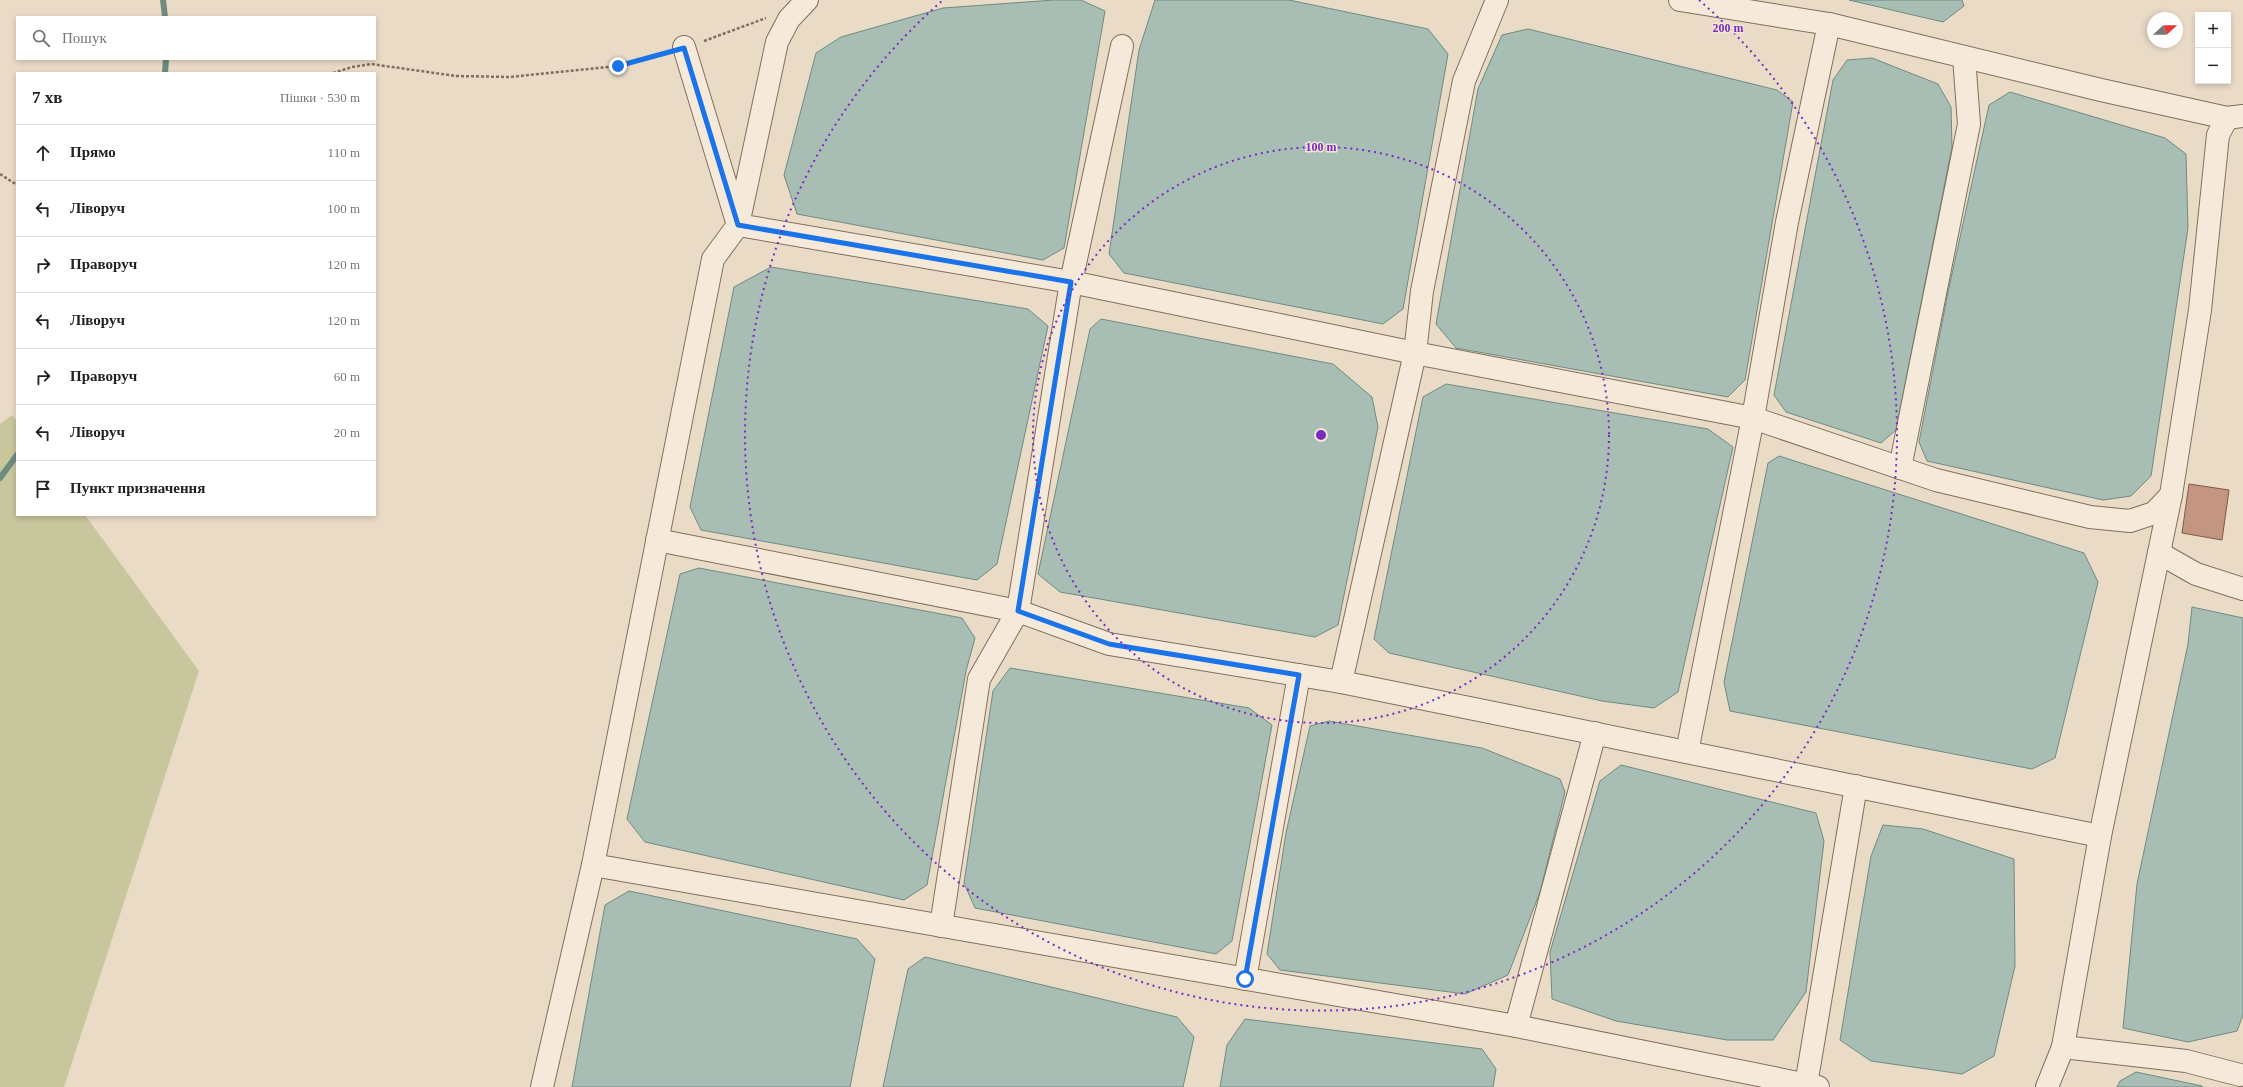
<!DOCTYPE html>
<html lang="uk">
<meta charset="utf-8">
<style>
:root{--surface:#fff;--page:#f6f6f6;--text:#222;--muted:#767676;--line:#e0e0e0}
body{margin:0;font-family:"Times New Roman",serif;background:var(--page);color:var(--text)}
.controls{position:absolute;right:12px;top:12px;display:grid;overflow:hidden;border-radius:0px;box-shadow:0 2px 6px #0003}
.controls button{width:36px;height:36px;display:grid;place-items:center;padding:0;border:0;border-bottom:1px solid var(--line);background:var(--surface);color:var(--text);font:20px sans-serif}
.compass{position:absolute;left:2147px;top:12px;width:36px;height:36px;border-radius:50%;background:var(--surface);box-shadow:0 2px 6px #0003;rotate:69deg}
.stop{position:absolute;width:12px;height:12px;margin:-9px;border:3px solid #1a73e8;border-radius:50%;background:#fff}
.stop.end{background:#1a73e8;border-color:#fff;box-shadow:0 1px 4px #0008}
.list{margin:0;padding:0;list-style:none}
h2{display:flex;justify-content:space-between;align-items:center;height:52px;margin:0;padding:0 16px;font-size:17px}
h2 small{font-size:13px;font-weight:400;color:var(--muted)}
.list li{display:grid;grid-template-columns:26px 1fr auto;gap:12px;align-items:center;box-sizing:border-box;height:56px;padding:0 16px;border-top:1px solid var(--line)}
.list b{display:block;font-size:15px;white-space:nowrap}
.list em{font-size:13px;font-style:normal;color:var(--muted)}
.icon{flex:none;width:22px;height:22px;fill:none;stroke:currentColor;stroke-width:2;stroke-linecap:round;stroke-linejoin:round}
.map{position:relative;flex:none;width:2243px;height:1087px;overflow:hidden}
.search{position:absolute;background:var(--surface);box-shadow:0 2px 6px #0003;left:16px;top:16px;width:360px;height:44px;display:flex;align-items:center;gap:10px;box-sizing:border-box;padding:0 14px;border-radius:0px;color:var(--muted);font-size:15px}
.panel{position:absolute;background:var(--surface);box-shadow:0 2px 6px #0003;left:16px;top:72px;width:360px;height:444px;border-radius:0px}
.map>svg:first-child{display:block}
.green{fill:#c7c69c}
.water{fill:#a8beb5;stroke:#6f8b81}
.lines{fill:none;stroke-linecap:round;stroke-linejoin:round}
.stream{stroke:#6f8b81;stroke-width:6}
.building{fill:#c49581;stroke:#805747}
.minor-casing{stroke:#836e5e;stroke-width:24}
.path{stroke:#836e5e;stroke-width:2.5;stroke-dasharray:3 2;stroke-linecap:butt}
.minor{stroke:#f5eada;stroke-width:22}
.route{stroke:#1a73e8;stroke-width:5}
.ring{fill:none;stroke:#7b2cbf;stroke-width:2;stroke-dasharray:2 4}
.centre{fill:#7b2cbf;stroke:#f2e6d6;stroke-width:2}
.ring-label{font-size:12px;text-anchor:middle;font-weight:bold;fill:#7b2cbf;stroke:#f2e6d6;stroke-width:3;stroke-linejoin:round;paint-order:stroke}
</style>
<div class="map">
<svg width="2243" height="1087" viewBox="0 0 2243 1087">
<rect width="100%" height="100%" fill="#eadbc7"/>
<path class="green" d="M12,415L17,422V515H85L199,671L64,1087H0V424Z"/>
<g class="water">
<path d="M1054,0H1081L1105,11L1064,248L1043,260L797,214L784,175L816,53L841,37L943,8Z"/>
<path d="M1155,0H1289L1428,29L1448,54L1403,309L1383,324L1124,273L1109,254L1139,50Z"/>
<path d="M1849,0H1962L1964,6L1943,22Z"/>
<path d="M1528,29L1777,90L1793,102L1745,380L1728,397L1456,348L1436,324L1478,89L1502,35Z"/>
<path d="M1872,58L1938,84L1951,107L1952,147L1896,430L1881,443L1786,412L1774,395L1833,80L1847,60Z"/>
<path d="M2010,92L2165,138L2186,154L2188,228L2151,476L2131,496L2103,500L1927,461L1919,442L1948,292L1989,105Z"/>
<path d="M771,267L1028,309L1048,326L997,564L977,580L701,530L690,507L734,287Z"/>
<path d="M1101,319L1333,364L1372,397L1378,427L1338,625L1315,637L1060,592L1038,574L1090,329Z"/>
<path d="M1446,384L1708,429L1733,447L1678,692L1654,708L1602,701L1389,653L1374,639L1423,397Z"/>
<path d="M1779,456L2084,553L2098,582L2055,758L2032,769L1730,711L1724,682L1768,463Z"/>
<path d="M699,568L962,618L975,638L966,671L927,885L904,900L645,842L627,819L680,574Z"/>
<path d="M2192,607L2243,618V1015L2237,1031L2188,1042L2123,1028L2137,884L2188,644Z"/>
<path d="M1010,668L1249,708L1272,725L1232,941L1216,954L975,908L964,883L993,691Z"/>
<path d="M1329,721L1482,748L1560,779L1565,792L1540,892L1508,975L1465,994L1280,970L1267,954L1286,833L1310,726Z"/>
<path d="M1621,765L1816,813L1824,841L1806,992L1773,1040H1727L1616,1021L1552,999L1550,952L1600,781Z"/>
<path d="M1883,825L1923,829L2014,859L2015,966L1994,1056L1962,1074L1871,1061L1840,1040L1871,856Z"/>
<path d="M629,891L857,939L875,959L850,1087H572L605,905Z"/>
<path d="M925,957L1177,1017L1194,1037L1183,1087H883L908,969Z"/>
<path d="M1245,1019L1482,1049L1496,1069L1493,1087H1220L1227,1045Z"/>
<path d="M2136,1072L2202,1086L2203,1087H2117L2120,1081Z"/>
</g>
<g class="lines">
<g class="stream">
<path d="M163,0L165,17"/>
<path d="M165,73L166,59"/>
<path d="M0,478L17,455"/>
</g>
</g>
<path class="building" d="M2189,484L2229,490L2222,540L2182,533Z"/>
<g class="lines">
<defs>
<g id="minor">
<path d="M807,0L789,19L777,42L738,225L1071,282L1415,353L1753,418L1936,480L2090,517L2130,521L2154,513L2171,495L2200,310L2218,135L2227,118"/>
<path d="M1680,0L1829,24L2101,90L2227,118L2243,116"/>
<path d="M1900,468L1969,124L1964,57"/>
<path d="M657,540L1018,611L1109,644L1341,682L2100,836"/>
<path d="M2159,553L2196,574L2243,589"/>
<path d="M1341,682L1415,353L1422,291L1464,81L1497,0"/>
<path d="M1687,752L1753,418L1787,222L1829,24"/>
<path d="M593,865L1516,1026L1818,1087"/>
<path d="M941,926L979,679L1018,611L1071,282L1122,46"/>
<path d="M1245,979L1299,675"/>
<path d="M1516,1026L1595,733"/>
<path d="M2063,1047L2186,1061L2240,1075"/>
<path d="M1806,1085L1856,786"/>
<path d="M542,1087L593,865L713,259L738,225L684,47"/>
<path d="M2047,1087L2063,1047L2100,836L2171,495"/>
</g>
</defs>
<use href="#minor" class="minor-casing"/>
<g class="path">
<path d="M704,41L766,18"/>
<path d="M333,73L352,67L371,64L456,76L510,77L618,66L664,53"/>
<path d="M0,174L17,185"/>
</g>
<use href="#minor" class="minor"/>
</g>
<g class="lines">
<path class="route" d="M618,66L684,48L738,225L1071,282L1018,611L1109,644L1299,675L1245,979"/>
</g>
<g class="ring">
<circle cx="1321" cy="435" r="288"/>
<path d="M1699 0A576 576 0 1 1 943 0"/>
</g>
<circle cx="1321" cy="435" r="6" class="centre"/>
<g class="ring-label">
<text x="1728" y="32">200 m</text>
<text x="1321" y="151">100 m</text>
</g>
</svg>
<div class="controls">
<button>+</button>
<button>−</button>
</div>
<svg class="compass" viewBox="-18 -18 36 36"><path d="M0-13l5 13h-10z" fill="#e53935"/><path d="M0 13l5-13h-10z" fill="#767676"/></svg>
<div class="stop" style="left:1245px;top:979px"></div>
<div class="stop end" style="left:618px;top:66px"></div>
<div class="search"><svg class="icon" aria-label="search" viewBox="0 0 24 24"><circle cx="10" cy="10" r="6"/><path d="M15 15l6 6"/></svg>Пошук</div>
<section class="panel">
<h2>7 хв<small>Пішки · 530 m</small></h2>
<ul class="list">
<li><svg class="icon" aria-label="ahead" viewBox="0 0 24 24"><path d="M12 20V5M6 11l6-6 6 6"/></svg><div><b>Прямо</b></div><em>110 m</em></li>
<li><svg class="icon" aria-label="left" viewBox="0 0 24 24"><path d="M17 20v-9H6M10 6l-5 5 5 5"/></svg><div><b>Ліворуч</b></div><em>100 m</em></li>
<li><svg class="icon" aria-label="right" viewBox="0 0 24 24"><path d="M7 20v-9h11M14 6l5 5-5 5"/></svg><div><b>Праворуч</b></div><em>120 m</em></li>
<li><svg class="icon" aria-label="left" viewBox="0 0 24 24"><path d="M17 20v-9H6M10 6l-5 5 5 5"/></svg><div><b>Ліворуч</b></div><em>120 m</em></li>
<li><svg class="icon" aria-label="right" viewBox="0 0 24 24"><path d="M7 20v-9h11M14 6l5 5-5 5"/></svg><div><b>Праворуч</b></div><em>60 m</em></li>
<li><svg class="icon" aria-label="left" viewBox="0 0 24 24"><path d="M17 20v-9H6M10 6l-5 5 5 5"/></svg><div><b>Ліворуч</b></div><em>20 m</em></li>
<li><svg class="icon" aria-label="arrive" viewBox="0 0 24 24"><path d="M6 21V4h12l-3 4 3 4H6"/></svg><div><b>Пункт призначення</b></div></li>
</ul>
</section>
</div>
